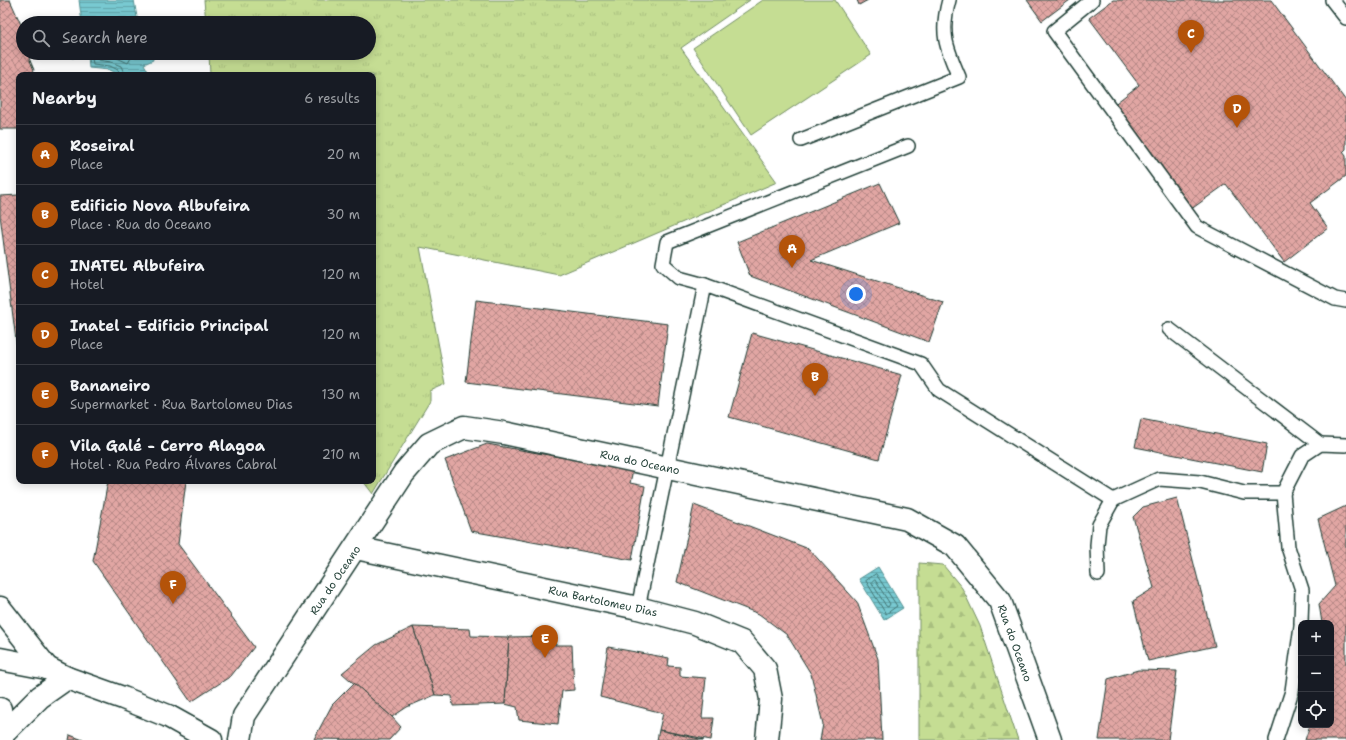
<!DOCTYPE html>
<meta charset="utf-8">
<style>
:root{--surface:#171b24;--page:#242831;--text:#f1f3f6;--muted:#9ea1a6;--line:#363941;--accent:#b45309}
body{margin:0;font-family:"Shantell Sans",sans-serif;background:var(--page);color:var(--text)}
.controls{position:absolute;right:12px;bottom:12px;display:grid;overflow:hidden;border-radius:8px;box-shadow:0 2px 10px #0003}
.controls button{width:36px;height:36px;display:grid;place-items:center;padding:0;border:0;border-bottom:1px solid var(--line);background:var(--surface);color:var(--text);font:20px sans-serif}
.you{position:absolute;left:856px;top:294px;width:14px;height:14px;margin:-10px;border:3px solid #fff;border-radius:50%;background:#1a73e8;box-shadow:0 0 0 6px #1a73e833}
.badge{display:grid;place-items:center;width:26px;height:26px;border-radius:50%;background:var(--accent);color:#fff;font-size:13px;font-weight:700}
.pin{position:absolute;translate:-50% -33px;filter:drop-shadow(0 1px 2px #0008)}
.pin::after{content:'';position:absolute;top:21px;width:14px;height:12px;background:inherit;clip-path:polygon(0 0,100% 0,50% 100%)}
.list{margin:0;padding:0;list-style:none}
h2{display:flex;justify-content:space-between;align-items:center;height:52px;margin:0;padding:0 16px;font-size:17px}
h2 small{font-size:13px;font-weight:400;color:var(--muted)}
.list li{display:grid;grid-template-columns:26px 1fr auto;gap:12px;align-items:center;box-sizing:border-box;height:60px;padding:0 16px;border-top:1px solid var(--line)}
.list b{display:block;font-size:15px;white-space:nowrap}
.list p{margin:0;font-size:13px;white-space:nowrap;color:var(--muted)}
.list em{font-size:13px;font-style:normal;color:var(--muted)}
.icon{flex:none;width:22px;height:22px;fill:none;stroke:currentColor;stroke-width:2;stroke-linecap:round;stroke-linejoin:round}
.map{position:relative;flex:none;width:1346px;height:740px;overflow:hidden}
.search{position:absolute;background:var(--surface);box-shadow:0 2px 10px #0003;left:16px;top:16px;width:360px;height:44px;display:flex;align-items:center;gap:10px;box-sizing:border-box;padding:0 14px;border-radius:22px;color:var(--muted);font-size:15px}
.panel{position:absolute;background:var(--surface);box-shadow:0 2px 10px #0003;left:16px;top:72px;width:360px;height:412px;border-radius:8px}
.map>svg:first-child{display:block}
.grass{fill:url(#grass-tufts);stroke:#728d64}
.forest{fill:url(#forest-firs);stroke:#728d64}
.green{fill:#c5dd93;stroke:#728d64}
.water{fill:url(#water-rules);stroke:#549192}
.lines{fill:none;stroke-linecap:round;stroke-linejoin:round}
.shore{stroke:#437573;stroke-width:1}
.building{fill:url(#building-cross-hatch);stroke:#1f3d34}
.service-casing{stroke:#1f3d34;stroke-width:16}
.minor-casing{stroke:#1f3d34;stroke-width:25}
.tertiary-casing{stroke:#1f3d34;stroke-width:25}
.service{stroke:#fff;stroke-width:13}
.minor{stroke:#fff;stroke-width:22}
.tertiary{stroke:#fff;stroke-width:22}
.labels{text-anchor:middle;stroke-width:3.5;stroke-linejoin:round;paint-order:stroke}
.street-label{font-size:11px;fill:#1f3d34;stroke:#fff}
</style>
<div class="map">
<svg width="1346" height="740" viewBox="0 0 1346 740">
<defs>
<pattern id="grass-tufts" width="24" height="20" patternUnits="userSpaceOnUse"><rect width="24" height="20" fill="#c5dd93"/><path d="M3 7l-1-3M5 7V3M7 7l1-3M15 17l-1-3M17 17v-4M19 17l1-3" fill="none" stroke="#a9bf7f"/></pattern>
<pattern id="forest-firs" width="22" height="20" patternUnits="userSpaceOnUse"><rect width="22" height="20" fill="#c5dd93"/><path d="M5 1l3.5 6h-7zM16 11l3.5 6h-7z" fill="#a9bf7f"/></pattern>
<pattern id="water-rules" width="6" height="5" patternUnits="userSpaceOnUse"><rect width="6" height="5" fill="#78c9d1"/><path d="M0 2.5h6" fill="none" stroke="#62a4aa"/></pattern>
<pattern id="building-cross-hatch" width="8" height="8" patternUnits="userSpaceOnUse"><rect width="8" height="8" fill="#e1a6a3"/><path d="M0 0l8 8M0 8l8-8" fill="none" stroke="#b68886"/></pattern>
</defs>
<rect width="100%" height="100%" fill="#fff"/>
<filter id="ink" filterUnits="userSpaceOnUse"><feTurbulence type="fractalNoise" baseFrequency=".025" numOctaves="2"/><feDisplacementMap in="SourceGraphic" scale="8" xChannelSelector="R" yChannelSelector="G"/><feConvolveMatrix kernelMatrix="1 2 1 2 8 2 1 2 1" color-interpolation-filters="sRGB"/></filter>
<g filter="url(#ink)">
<path class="grass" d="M204,0H750L681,48L777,182L559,275L420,247L446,384L430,391V401L373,494L363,481H373V75H210L209,53H369V23H206Z"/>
<path class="forest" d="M919,563L943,565L962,588L980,626L1018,740H919Z"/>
<path class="green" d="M763,0H835L871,55L751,135L693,48Z"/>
<g class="water">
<path d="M79,0H134L138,23H82Z"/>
<path d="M71,53H152L153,60L144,64L150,75H120L109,70L89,68L88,55L72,58Z"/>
<path d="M878,567L903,608L884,620L859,579Z"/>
</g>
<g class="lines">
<g class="shore">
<path d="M91,53L93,64L110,66L118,70L120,75"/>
<path d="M96,53L98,60L111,62L121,66L125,75"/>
<path d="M103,53L115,57L128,63L134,53"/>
<path d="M876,574L897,606L886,614L866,581Z"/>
<path d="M875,580L890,604L888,607L886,606L872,583Z"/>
</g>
</g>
<g class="building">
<path d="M0,0H10L23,29V53H34L35,56L29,58L34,70L31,75H19V129H0Z"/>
<path d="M857,0H868L859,5Z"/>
<path d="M1027,0H1070L1042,21Z"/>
<path d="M1113,0H1271L1346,101V149L1343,152L1346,156V176L1310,203L1328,228L1284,262L1226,184L1190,210L1112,106L1139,85L1089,18Z"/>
<path d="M880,183L899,223L811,260L943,302L929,342L750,276L737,242Z"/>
<path d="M19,195V350L17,348L0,215V196Z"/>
<path d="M476,300L668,324L658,406L466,382Z"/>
<path d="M752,333L902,375L879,459L729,417Z"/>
<path d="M1141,419L1267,444L1262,472L1135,447Z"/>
<path d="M487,444L633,470L630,483L645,486L632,560L471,531L445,460Z"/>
<path d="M108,481H186L178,544L254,647L231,676L191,702L93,561Z"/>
<path d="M1177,498L1215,646L1148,661L1133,601L1154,588L1133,517L1143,507Z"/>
<path d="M694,505L809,549L857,602L878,659L882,740H820L823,724L811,674L787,635L759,614L677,582Z"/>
<path d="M1346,506V740H1305L1310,725H1331V623H1322L1319,604L1335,586L1318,519Z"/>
<path d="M413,627L470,629L471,636L509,637L505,704L453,706L452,696L435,695Z"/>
<path d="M413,627L435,695L407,707L392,717L342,673L376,645Z"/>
<path d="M555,636V645H572L574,690L562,691L558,724L519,720L517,707L505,704L509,637Z"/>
<path d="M608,647L669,658L668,666L680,667V676L706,678L702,718H714L711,740L659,730L663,713L600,697Z"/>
<path d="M1138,670L1177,671L1168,740H1099L1108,679Z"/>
<path d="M354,683L392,717L401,727L389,740L314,739L332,705Z"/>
<path d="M659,730L704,740H657Z"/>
<path d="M70,735L83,740H69Z"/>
</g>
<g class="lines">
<defs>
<g id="service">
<path d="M1092,0L1054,31L1197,227L1335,299L1346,301"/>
<path d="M1332,0L1346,18"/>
<path d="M801,140L959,77C946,47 940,33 949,0"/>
<path d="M908,146L667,242L663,264L679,278L705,285L921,364L939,390L1113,500L1159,479L1200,482L1244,493H1283L1302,456L1320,444L1346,445"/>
<path d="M1169,329L1320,444"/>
<path d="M1283,493L1288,547L1302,590L1301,623"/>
<path d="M1098,574L1097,545L1099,525L1113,500"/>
<path d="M638,608L705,285"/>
<path d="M1276,740L1292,691L1301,626"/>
</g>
<path id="minor" d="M356,548L638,608L695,623L742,642L765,669L771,699L767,740"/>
<g id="tertiary">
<path d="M0,608L47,668"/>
<path d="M0,659L47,668L67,678L123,698L168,716L211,740"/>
<path d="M0,709L2,740"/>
<path d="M2,735L40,697L67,678"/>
<path d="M240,740L244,716L404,473L429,444L464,427L504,433L907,519L955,546L1000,601L1050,740"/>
</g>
</defs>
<use href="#service" class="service-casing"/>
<use href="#minor" class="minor-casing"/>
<use href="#tertiary" class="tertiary-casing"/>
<use href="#service" class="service"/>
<use href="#minor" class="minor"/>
<use href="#tertiary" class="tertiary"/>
</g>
</g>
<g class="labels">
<g class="street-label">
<text transform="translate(640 462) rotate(12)" y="4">Rua do Oceano</text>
<text transform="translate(335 580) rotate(-56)" y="4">Rua do Oceano</text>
<text transform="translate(603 601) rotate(12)" y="4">Rua Bartolomeu Dias</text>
<text transform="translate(1015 643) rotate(70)" y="4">Rua do Oceano</text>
</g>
</g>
</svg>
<div class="controls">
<button>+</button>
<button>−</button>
<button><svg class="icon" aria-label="locate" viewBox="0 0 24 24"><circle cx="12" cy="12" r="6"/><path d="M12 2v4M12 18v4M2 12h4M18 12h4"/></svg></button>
</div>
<div class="you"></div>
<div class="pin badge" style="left:792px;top:268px">A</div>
<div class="pin badge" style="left:815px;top:396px">B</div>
<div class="pin badge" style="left:1191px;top:53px">C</div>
<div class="pin badge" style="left:1237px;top:128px">D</div>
<div class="pin badge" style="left:545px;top:658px">E</div>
<div class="pin badge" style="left:173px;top:604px">F</div>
<div class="search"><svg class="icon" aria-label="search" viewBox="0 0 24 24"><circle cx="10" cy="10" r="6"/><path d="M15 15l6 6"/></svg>Search here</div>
<section class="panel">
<h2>Nearby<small>6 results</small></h2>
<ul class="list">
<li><span class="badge">A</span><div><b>Roseiral</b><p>Place</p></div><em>20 m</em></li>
<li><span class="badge">B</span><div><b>Edificio Nova Albufeira</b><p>Place · Rua do Oceano</p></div><em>30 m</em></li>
<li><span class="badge">C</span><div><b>INATEL Albufeira</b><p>Hotel</p></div><em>120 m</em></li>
<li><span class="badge">D</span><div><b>Inatel - Edificio Principal</b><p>Place</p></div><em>120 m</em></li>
<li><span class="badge">E</span><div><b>Bananeiro</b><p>Supermarket · Rua Bartolomeu Dias</p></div><em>130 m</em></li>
<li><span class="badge">F</span><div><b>Vila Galé - Cerro Alagoa</b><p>Hotel · Rua Pedro Álvares Cabral</p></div><em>210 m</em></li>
</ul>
</section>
</div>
